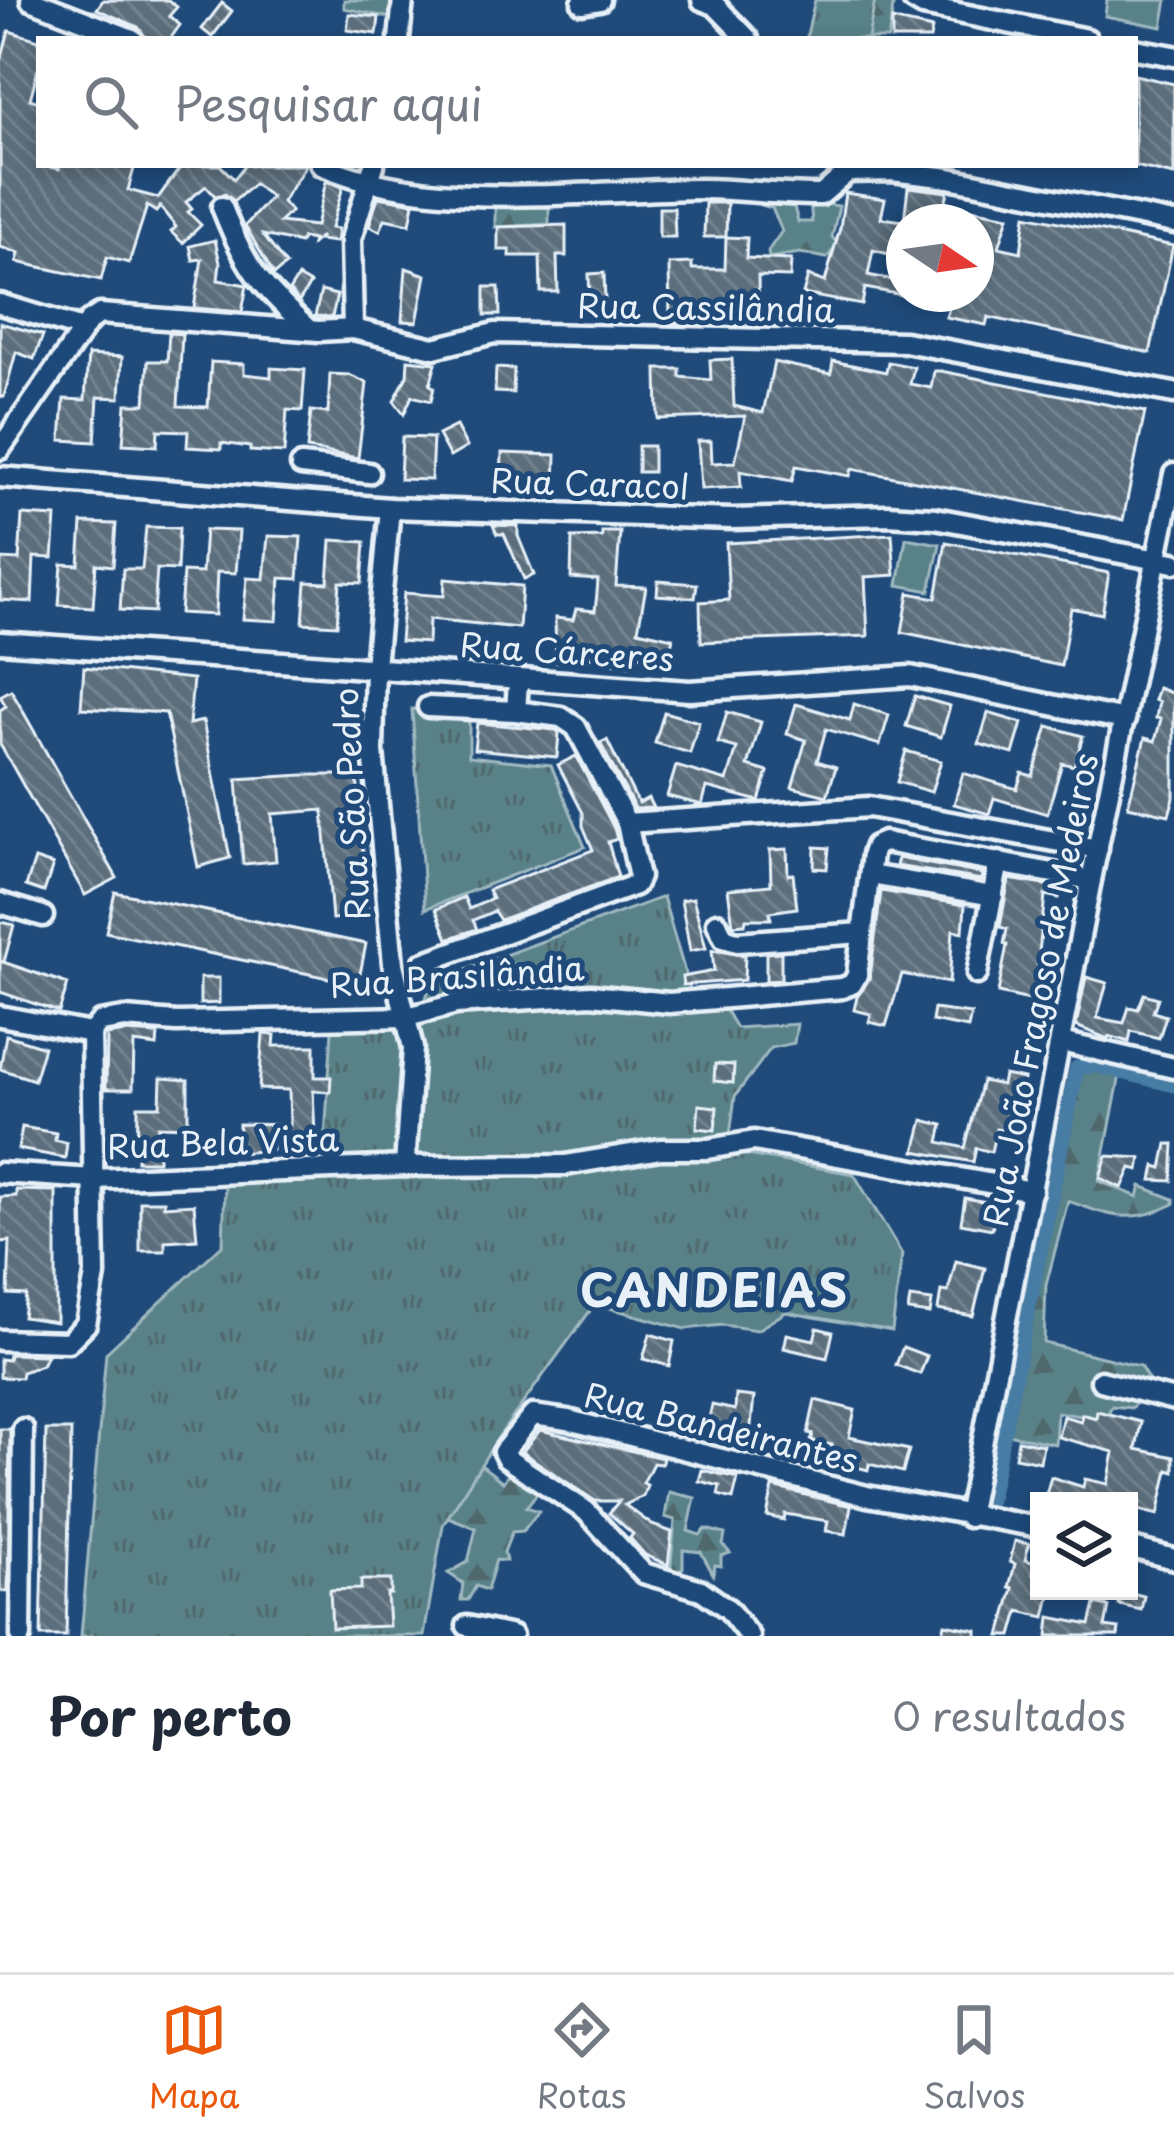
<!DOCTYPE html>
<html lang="pt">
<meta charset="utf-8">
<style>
:root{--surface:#fff;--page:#f2f2f3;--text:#1f2937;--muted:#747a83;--line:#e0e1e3;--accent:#ea580c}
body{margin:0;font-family:"Playpen Sans",sans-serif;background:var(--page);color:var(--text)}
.controls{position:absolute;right:36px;bottom:36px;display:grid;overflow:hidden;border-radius:0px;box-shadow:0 6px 18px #0003}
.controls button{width:108px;height:108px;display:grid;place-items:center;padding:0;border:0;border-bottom:3px solid var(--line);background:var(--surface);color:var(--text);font:60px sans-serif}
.compass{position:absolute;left:886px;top:204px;width:108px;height:108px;border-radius:50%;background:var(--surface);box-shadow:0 6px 18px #0003;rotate:103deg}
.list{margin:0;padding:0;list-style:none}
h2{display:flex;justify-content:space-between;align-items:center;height:156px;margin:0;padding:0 48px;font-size:51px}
h2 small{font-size:39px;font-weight:400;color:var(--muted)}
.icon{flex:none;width:66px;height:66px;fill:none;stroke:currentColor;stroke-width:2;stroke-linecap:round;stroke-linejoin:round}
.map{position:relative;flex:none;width:1174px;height:1636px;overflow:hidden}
.search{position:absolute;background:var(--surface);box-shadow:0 6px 18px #0003;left:36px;right:36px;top:36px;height:132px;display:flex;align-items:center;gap:30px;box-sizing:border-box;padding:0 42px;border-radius:0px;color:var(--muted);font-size:45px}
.sheet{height:336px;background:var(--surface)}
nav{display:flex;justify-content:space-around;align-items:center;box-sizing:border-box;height:168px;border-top:3px solid var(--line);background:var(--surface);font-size:33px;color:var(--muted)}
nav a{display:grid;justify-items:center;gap:6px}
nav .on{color:var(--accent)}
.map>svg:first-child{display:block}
.grass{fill:url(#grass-tufts);stroke:#a0b9c0;stroke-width:3}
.forest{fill:url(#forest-firs);stroke:#a0b9c0;stroke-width:3}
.garden{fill:#588188;stroke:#a0b9c0;stroke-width:3}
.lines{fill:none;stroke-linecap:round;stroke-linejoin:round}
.canal{stroke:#477ba4;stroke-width:15}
.building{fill:url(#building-back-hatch);stroke:#e8f1f8;stroke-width:3;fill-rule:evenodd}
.minor-casing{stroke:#e8f1f8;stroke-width:27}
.minor{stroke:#1f4a7a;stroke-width:18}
.labels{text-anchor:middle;stroke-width:10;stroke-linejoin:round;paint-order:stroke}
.street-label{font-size:33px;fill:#e8f1f8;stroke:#1f4a7a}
.district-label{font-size:45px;font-weight:bold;letter-spacing:3px;fill:#e8f1f8;stroke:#1f4a7a}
</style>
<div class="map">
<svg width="1174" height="1636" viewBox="0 0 1174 1636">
<defs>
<pattern id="grass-tufts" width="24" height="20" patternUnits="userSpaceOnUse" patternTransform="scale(3)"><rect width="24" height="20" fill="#588188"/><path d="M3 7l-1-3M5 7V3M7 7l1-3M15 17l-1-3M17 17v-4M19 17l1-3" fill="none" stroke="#50676c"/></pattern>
<pattern id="forest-firs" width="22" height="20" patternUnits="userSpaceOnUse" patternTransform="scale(3)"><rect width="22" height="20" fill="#588188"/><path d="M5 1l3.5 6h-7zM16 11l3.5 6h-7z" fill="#50676c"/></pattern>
<pattern id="building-back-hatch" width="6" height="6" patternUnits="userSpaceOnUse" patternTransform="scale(3)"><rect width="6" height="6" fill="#5b6e7c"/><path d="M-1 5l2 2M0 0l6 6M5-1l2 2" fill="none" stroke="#73838f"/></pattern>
</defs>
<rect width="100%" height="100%" fill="#1f4a7a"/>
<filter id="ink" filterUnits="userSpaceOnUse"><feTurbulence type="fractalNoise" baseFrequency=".00833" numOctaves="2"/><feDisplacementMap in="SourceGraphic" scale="24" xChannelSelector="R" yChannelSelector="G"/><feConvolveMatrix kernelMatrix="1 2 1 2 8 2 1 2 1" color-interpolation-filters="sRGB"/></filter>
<g filter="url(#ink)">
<g class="grass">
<path d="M815,0H877L868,39H806Z"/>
<path d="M412,709L469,717V756L551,765L585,847L425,909Z"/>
<path d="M663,897L693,1000L720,1001L736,1028L797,1024L794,1043L771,1048L735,1096L729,1143L720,1150L854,1174L902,1254L892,1331L786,1312L757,1330L723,1325L685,1329L595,1304L499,1436L443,1525L424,1636H81L106,1353L223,1244L225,1185L322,1181L333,1016L418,1024L431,982Z"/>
</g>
<g class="forest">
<path d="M344,0H398L396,19L344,8Z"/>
<path d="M875,0H894L888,39H868Z"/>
<path d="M749,194L791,196L798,222H812L810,201L831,197V205L839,206L832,237L838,244L827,258L800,253L769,258L768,251L782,231L772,208L760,205Z"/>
<path d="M549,195V224L495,227V196Z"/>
<path d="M1094,1065L1120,1075L1099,1181L1138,1197L1141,1186L1174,1199V1204C1132,1225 1110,1216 1068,1201L1046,1285L1044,1343L1140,1366L1153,1388L1131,1408L1112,1406L1104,1420L1057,1412L1055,1444L1002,1433L1074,1069Z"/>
<path d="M481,1465L503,1482L510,1471L542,1487L526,1507L539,1511L523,1531L512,1532L504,1552L506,1561L496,1560L487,1590L476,1586L468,1600H461L463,1583L448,1573L468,1562L476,1528L448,1517Z"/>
<path d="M669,1492L695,1498L688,1531L700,1535L706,1529L725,1534L723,1545L730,1553L721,1556V1566L715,1565L713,1574L701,1552L683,1550V1568L679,1572L670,1573L675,1520L665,1517Z"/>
</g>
<g class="garden">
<path d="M1107,0H1167L1162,27L1105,16Z"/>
<path d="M906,538L940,544L930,591L898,585Z"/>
</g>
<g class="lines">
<path class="canal" d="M990,1499L1077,1068L1094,1065L1174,1085"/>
</g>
<g class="building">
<path d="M103,0H168L177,7L169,16L180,25L170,39H147L138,27L97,9Z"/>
<path d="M222,3L232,11L212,37L202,29Z"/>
<path d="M349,14L379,17L377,34L347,30Z"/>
<path d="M892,20L932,29L930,39H892Z"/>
<path d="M9,31L39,40V66L30,99L39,102V165L59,169L60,165H135L128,190L158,198L182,165H220L234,179L245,165H306L282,202L291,211L280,222L316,226L326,181L343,187L331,228L338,229L336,242L319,240L321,236L312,244L313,240L302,238L300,243L263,235L286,265L274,275L245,226L271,197L254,184L234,201L225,194L215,196L206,186L186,202L192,209L188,212L201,225L183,243L171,232L176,227L160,207L156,212L147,206L129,263L107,257L101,280L17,262L19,253L0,247V63Z"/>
<path d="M1135,75L1174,84V175L1135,166Z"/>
<path d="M908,187L948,192L940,222H904L902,295L865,288L862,305L803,294L808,276L825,282L840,228L845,193L885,199L881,218L904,221ZM873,250L897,256L892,280L868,275Z"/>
<path d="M378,197L414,203L410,224L385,219L380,231L369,226Z"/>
<path d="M705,203H727L726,237H704Z"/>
<path d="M659,208H674L675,237H659Z"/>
<path d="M966,208L1009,216L999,247L1021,252L1026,215L1173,246L1150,353L988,317L986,325L946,317L954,294H976V222L963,220Z"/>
<path d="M566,225V256H557L558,292H541L540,256H510V250H498V227Z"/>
<path d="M726,237L747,238L746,258L791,260L790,277L758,276L759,322L732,324L731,319L670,323L669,264L692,263V269H725Z"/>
<path d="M215,240L220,263L218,280L247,285L242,312L194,308L202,259L193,260L190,246Z"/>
<path d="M406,268L426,275L417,322L402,321Z"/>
<path d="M604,273L605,301L590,302L589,274Z"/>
<path d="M298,277L310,284L299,302L289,291Z"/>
<path d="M485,287H499L500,315H485Z"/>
<path d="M321,291L337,295L332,317L315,316Z"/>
<path d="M0,323L43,335L34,359L16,352L4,397L0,396Z"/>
<path d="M169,333L182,334L178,406L208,407L211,362L244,364V374L271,377V368L305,370L302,411L287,410L284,453L250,451V447L221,443V449L187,447L188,431L158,430L157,446L123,444L126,404H145L148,361H167Z"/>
<path d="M88,355L122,357L120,398L98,397L95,442L61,440L64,399L85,400Z"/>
<path d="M732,359L734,406L763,413L774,362L831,374L833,361L886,372L888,362L914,367L910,384L931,388L934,371H941L1145,412L1123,520L852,469L850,476L796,466L792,481L740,471L741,487L701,489L698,441H711L712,463L735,462L745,416L658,419L657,369H680V377L711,380L710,360Z"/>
<path d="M408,360L436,363L430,385L434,387L431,401L412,396L404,414L394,401L407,376Z"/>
<path d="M496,368L514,369L513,393L495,392Z"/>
<path d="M330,374L349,375L367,383L358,458L307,449L311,411L328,413Z"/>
<path d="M456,426L467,447L450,457L438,435Z"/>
<path d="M402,437L433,438L431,480L400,479Z"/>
<rect x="638" y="446" width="15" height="26"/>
<path d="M502,453L556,455L555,486L501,484Z"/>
<path d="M22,515L56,517L53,558L34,557L32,602L0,600L1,559L19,560Z"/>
<path d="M82,523L116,524L113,566L96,564L93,607L59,605L62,564L79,565Z"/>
<path d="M493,525L518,526V536L534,575L524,579L504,534H497Z"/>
<path d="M146,527L179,528L177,570L157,569L154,612L120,610L123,569H142Z"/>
<path d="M205,530L239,531L236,573L217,572L215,615L180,613L183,572L202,573Z"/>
<path d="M602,532H620L616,586L646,587L638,630L673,638L667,662L635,654L632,666L614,663L615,659L579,656V663L556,662L555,618L573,620L576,609L595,611L597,593L598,580L571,578L572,538L602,537Z"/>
<path d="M892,534L895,575L865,577L868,636L701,642L700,602L729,600L726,543Z"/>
<path d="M268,536L301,537L298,579L280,578L277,621L243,619L247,578L264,579Z"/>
<path d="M331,540L365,542L362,583L340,582L337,625L303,623L306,582L328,583Z"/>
<path d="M946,542L1109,573L1102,614L1071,608L1061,666L902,632L909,593L936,598Z"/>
<path d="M445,579L522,586L519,628L429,619L428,643L400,641L404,593L444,596Z"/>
<path d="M658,581L697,584L695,598L657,595Z"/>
<path d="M84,667L193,679L189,724L203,721L230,858L198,867L166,713L81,708Z"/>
<path d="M1158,688L1174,694V798L1169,815L1128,806L1145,738L1155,741L1161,719L1156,718L1159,702L1154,700Z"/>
<path d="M11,690L117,878L85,895L0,744V710L6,706L0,696Z"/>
<path d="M915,696L950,706L941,737L906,726Z"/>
<path d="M796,704L850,720L854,704L889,715L880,745L826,729L817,761L836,767L827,796L792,787L806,740L787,734Z"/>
<path d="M664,712L699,722L690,753L655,743Z"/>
<path d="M727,712L761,722L748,766L768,772L759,801L707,787L702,805L667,796L676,766L727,781L737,748L718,743Z"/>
<path d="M988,713L1022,723L1013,754L979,744Z"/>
<path d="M477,723L556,730L559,733L557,757L474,749Z"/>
<path d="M1048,726L1083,736L1074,766L1062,763L1047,814L994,798L989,814L954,804L963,773L1017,789L1022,773L1033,776Z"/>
<path d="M607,740L635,797L639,803L648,798L653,808L635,809L600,743Z"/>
<path d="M906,751L941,761L931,792L897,782Z"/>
<path d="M576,756L614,828L617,839L608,842L618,877L500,920L494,911L473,920L477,929L448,939L436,909L464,897L469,909L492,899L488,890L593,850L583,826V813L558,765Z"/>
<path d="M303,775H357L368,916L332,919L323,810L272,814L276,861L243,864L237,779Z"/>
<path d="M815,847L829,848L827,869L814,868Z"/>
<path d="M787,849L788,875L793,874L797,908L770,912L771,919H746L745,924L733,925L728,889L771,885L770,850Z"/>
<path d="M898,858L983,874L982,880L896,866Z"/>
<path d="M35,859L53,865L44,892L26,886Z"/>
<path d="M1009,879L1062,888L1059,898L1045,895L1034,1001L998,993L1007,945L1004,944L1007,929L1000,927Z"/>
<path d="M881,891L965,905L963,932L953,930L949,983L902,974L886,1026L869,1022L871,1014L854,1010L857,997L870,977Z"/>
<path d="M115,892L366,944L358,984L106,932Z"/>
<path d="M693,898L706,948L690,951L681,900Z"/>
<path d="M0,922L14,925L4,962L0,961Z"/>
<path d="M712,950L745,955L744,980L683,985L682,977L714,971Z"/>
<path d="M781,952V980L766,981V953Z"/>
<path d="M0,961L68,984L59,1012L0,992Z"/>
<path d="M518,963L523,984L502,987L498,968Z"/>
<path d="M1086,977L1107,983L1097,1018L1124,1023L1129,1007L1138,1009L1144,994L1158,998L1153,1012L1166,1016L1159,1038L1131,1031L1129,1042L1109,1036L1108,1039L1076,1026Z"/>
<path d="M200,978H219V1003L200,1004Z"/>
<path d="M934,1009L971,1014L968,1028L932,1021Z"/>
<path d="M125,1032L158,1034L157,1046L134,1043L133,1089H106L107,1035Z"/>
<path d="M263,1034L275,1035L274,1046H315V1077H331L330,1092L313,1091L315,1134L272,1136V1150L238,1153L239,1124L290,1125L289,1090L259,1089Z"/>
<path d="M6,1035L44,1047L34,1080L0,1069Z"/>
<path d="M715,1064L734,1065L733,1083L714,1081Z"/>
<path d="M1004,1075L1024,1079L1013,1132L996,1129L991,1152L976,1148L973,1162L915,1151L923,1120L943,1125L939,1142L965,1148L982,1081L1002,1085Z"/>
<path d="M161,1078L188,1080V1127L158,1126V1161H137L138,1106H160Z"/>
<path d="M699,1105L717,1107L715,1130L697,1128Z"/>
<path d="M22,1127L56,1133L55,1140L67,1143L65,1158L18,1149Z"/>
<path d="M1167,1144H1174L1172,1181L1152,1180L1155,1166L1162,1168Z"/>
<path d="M1107,1156L1141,1158L1139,1170L1131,1168L1122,1188L1100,1178Z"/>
<path d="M16,1190L56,1191V1322L23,1317L26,1295L8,1294L10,1241L0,1242V1197L16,1196Z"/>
<path d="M965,1198L997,1204L992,1229L961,1223Z"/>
<path d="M140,1201H164V1206L194,1204L197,1239L165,1241V1251H140Z"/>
<path d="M956,1261L985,1268L973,1316L938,1310L941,1291L948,1292Z"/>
<path d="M910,1298L932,1301L930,1314L908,1311Z"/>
<path d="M817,1328L833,1332L827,1358L784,1348L787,1334L814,1340Z"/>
<path d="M650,1334L674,1341L669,1366L643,1359Z"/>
<path d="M903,1347L927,1356L920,1374L896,1365Z"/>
<path d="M9,1354L45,1355H47L42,1365L22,1372L21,1378L0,1377V1359L8,1360Z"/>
<path d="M736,1395L754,1397L750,1435L720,1432L719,1439L705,1436L712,1405L735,1410Z"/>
<path d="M815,1400L855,1410L849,1437L909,1450L903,1472L869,1464L868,1470L829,1460L832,1445L811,1441L813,1434L808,1433Z"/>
<path d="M1097,1411L1141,1422L1136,1449L1174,1457V1472L1168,1470L1158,1515L1138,1510L1140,1501H1044L1051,1477L1083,1487L1085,1479L1108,1484L1114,1452L1058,1437L1063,1416L1081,1421L1082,1414L1096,1418Z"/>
<path d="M0,1429H10L8,1591H0Z"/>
<path d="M46,1430H71L66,1636H41Z"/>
<path d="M540,1430L663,1458L661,1464L653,1463L643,1483L647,1485L643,1496L625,1505L652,1525L672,1532L668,1565L645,1555L630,1538L633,1534L609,1513L619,1501H595L522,1452Z"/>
<path d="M1018,1440L1043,1445L1040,1462L1015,1457Z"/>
<path d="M702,1470L738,1478L733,1499L718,1495L720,1486L699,1481Z"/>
<path d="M773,1487L851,1506L846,1534L826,1531L828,1521L785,1514L784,1520L767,1516Z"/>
<path d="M1015,1541L1029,1544L1025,1560L1036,1563L1033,1574L1039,1575V1591H1051L1045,1617L1019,1611L1012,1636H1000L1013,1588L1009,1587L1015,1564L1010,1562Z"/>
<path d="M361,1580H391V1594H387L389,1626L332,1628L330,1590L361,1589Z"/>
<path d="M1123,1591L1144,1596L1141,1610L1119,1605Z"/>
<path d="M1095,1604L1109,1607L1105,1627L1119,1629L1118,1636H1048L1050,1617L1090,1625Z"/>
<path d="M945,1624L977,1630V1636H942Z"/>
</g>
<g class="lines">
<defs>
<g id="minor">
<path d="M31,0L132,39"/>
<path d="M702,0L715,5L748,39"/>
<path d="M913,0L923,6L1087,39"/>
<path d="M582,3L600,0"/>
<path d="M399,39L403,0"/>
<path d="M1135,49L1174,56"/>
<path d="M321,165C433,214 582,190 702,189C742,189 782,196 821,195L848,172L892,171L949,178L1174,223"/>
<path d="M222,207C247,271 258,281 307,328"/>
<path d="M0,304L83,329"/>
<path d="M353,329L351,239L374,165"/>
<path d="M0,449L89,321L100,314L319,331L353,329L434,348L495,333L905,342L1174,393"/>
<path d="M301,465L369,473"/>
<path d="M0,477L390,508L733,519L888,515L935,518L1174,563"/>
<path d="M390,508L375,666L373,751L393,964L413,1048L405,1166"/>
<path d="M0,642L690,691L910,676L1125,720"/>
<path d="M428,707L516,711"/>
<path d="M627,823L869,807L1098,849"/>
<path d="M870,875L993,896"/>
<path d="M0,903L43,916"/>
<path d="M717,923L724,938L737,942L862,933"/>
<path d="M423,963L635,885L639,877L627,823L576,727L561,717L516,711L518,682"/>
<path d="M977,974L999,862"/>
<path d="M0,1016L91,1033"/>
<path d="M91,1033L100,1022L124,1018L177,1022L407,1017L456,1004L591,995L669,1003L842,988L852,984L857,975L872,854L875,846L884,842L1091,880"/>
<path d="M1061,1042L1174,1068"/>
<path d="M0,1173L94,1179L405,1166L565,1165L660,1149H708L754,1141L1032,1191"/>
<path d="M0,1340L68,1342L86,1324L95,1275L91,1033"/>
<path d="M1101,1381L1174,1400"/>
<path d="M968,1517L1091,880L1174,474"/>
<path d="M1129,1547L1174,1559"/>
<path d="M467,1626L512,1636"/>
<path d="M21,1636L23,1429"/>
<path d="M749,1636L728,1609L701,1590L643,1573L586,1511L506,1458L503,1452L533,1415L568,1420L867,1496L1039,1527"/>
</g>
</defs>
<use href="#minor" class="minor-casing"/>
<use href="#minor" class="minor"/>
</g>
</g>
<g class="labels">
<g class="street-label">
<text transform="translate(706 308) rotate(1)" y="12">Rua Cassilândia</text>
<text transform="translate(590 484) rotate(2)" y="12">Rua Caracol</text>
<text transform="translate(567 652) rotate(4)" y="12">Rua Cárceres</text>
<text transform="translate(352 804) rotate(-93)" y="12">Rua São Pedro</text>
<text transform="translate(457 977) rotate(-4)" y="12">Rua Brasilândia</text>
<text transform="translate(1041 990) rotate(-79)" y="12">Rua João Fragoso de Medeiros</text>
<text transform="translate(223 1143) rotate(-2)" y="12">Rua Bela Vista</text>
<text transform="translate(721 1428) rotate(14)" y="12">Rua Bandeirantes</text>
</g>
<g class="district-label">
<text x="715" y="1307">CANDEIAS</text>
</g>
</g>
</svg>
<div class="controls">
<button><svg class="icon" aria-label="layers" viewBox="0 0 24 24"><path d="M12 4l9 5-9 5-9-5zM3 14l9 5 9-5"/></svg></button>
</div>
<svg class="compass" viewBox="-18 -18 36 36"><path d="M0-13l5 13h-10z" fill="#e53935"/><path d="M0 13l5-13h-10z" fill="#747a83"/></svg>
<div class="search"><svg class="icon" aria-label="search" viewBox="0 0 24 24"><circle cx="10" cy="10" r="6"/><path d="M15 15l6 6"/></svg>Pesquisar aqui</div>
</div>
<section class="sheet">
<h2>Por perto<small>0 resultados</small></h2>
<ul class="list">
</ul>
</section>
<nav>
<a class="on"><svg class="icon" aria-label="map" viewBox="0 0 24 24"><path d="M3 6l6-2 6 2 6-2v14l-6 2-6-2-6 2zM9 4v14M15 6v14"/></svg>Mapa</a>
<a><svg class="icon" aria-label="directions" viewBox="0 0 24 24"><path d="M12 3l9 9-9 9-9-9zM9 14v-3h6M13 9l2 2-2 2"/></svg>Rotas</a>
<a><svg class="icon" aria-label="saved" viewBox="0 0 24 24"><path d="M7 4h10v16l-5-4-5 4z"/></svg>Salvos</a>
</nav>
